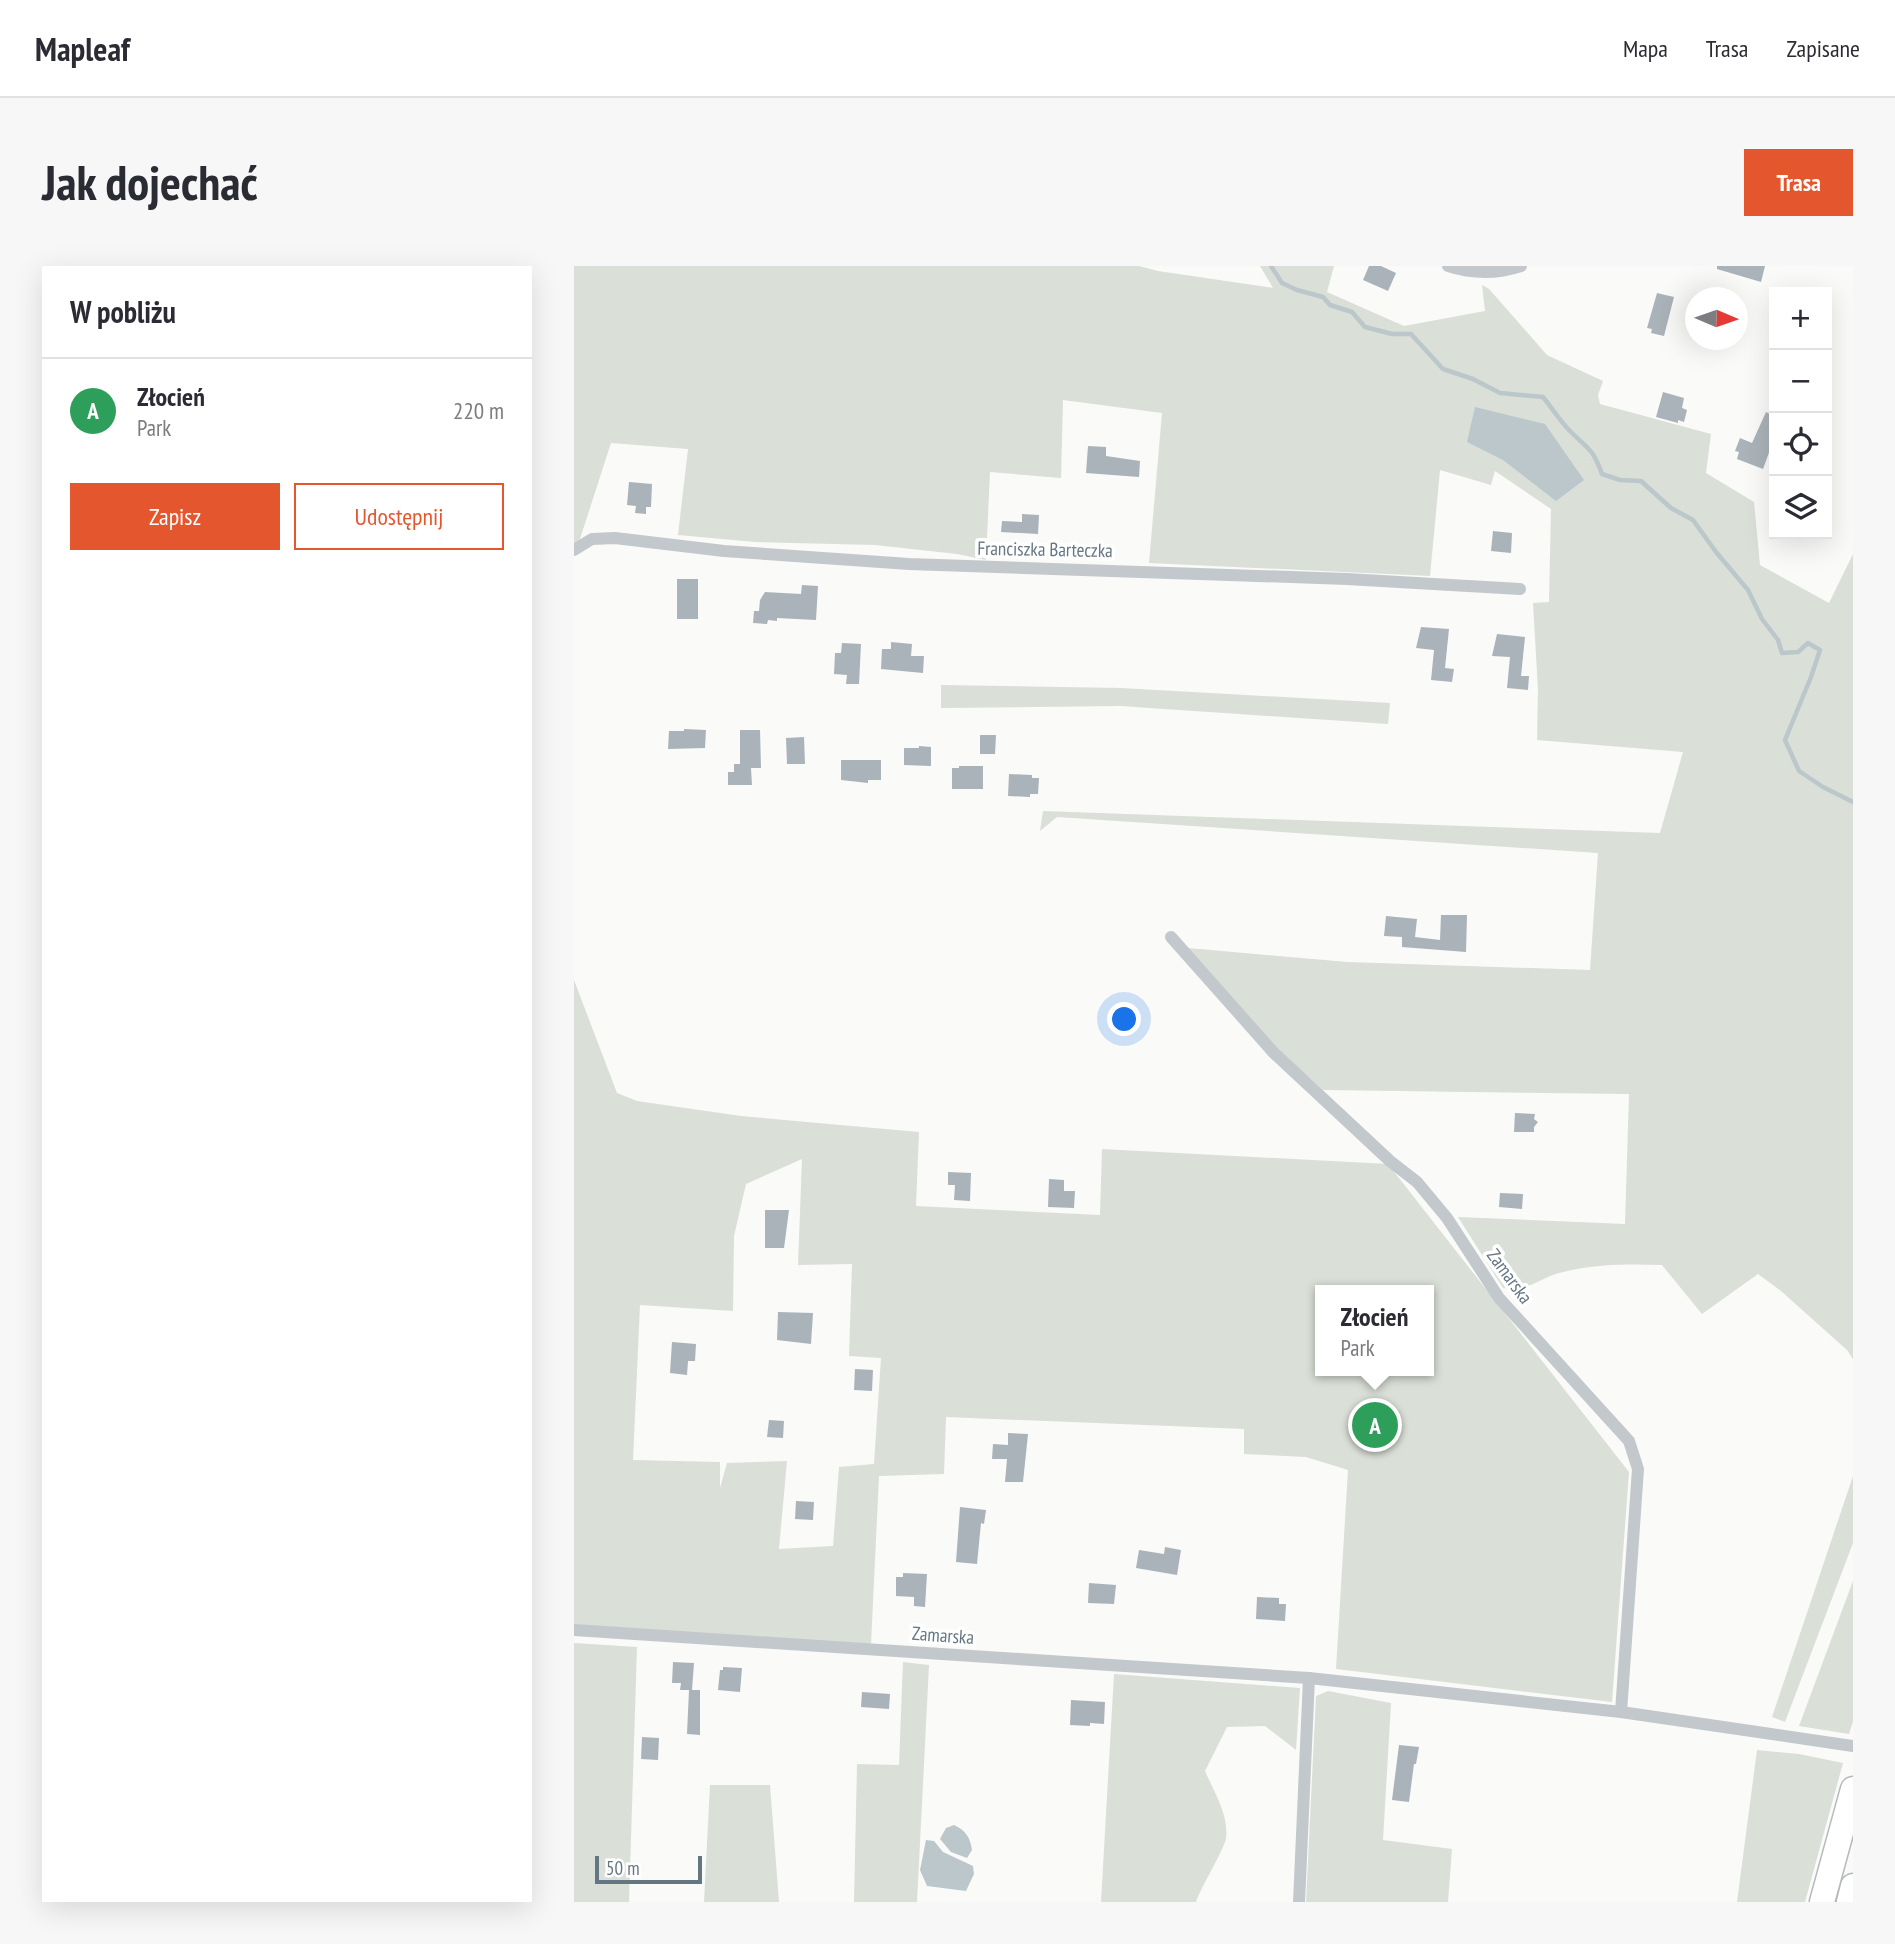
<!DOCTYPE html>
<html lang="pl">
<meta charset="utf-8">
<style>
:root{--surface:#fff;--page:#f7f7f7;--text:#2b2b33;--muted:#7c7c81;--line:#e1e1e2;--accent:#e4572e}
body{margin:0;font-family:"PT Sans Narrow",sans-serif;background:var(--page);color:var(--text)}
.controls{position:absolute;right:21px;top:21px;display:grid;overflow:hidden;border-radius:0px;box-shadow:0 7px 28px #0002}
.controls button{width:63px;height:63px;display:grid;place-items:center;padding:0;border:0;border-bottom:2px solid var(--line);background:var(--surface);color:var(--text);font:35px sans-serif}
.compass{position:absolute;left:1111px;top:21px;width:63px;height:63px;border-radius:50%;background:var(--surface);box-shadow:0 7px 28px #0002;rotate:92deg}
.scale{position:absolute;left:21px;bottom:18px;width:107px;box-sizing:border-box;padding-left:7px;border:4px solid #657683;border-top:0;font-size:19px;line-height:24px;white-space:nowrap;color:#657683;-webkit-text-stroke:5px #fff;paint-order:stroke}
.you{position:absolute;left:551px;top:754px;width:24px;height:24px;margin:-18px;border:5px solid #fff;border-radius:50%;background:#1a73e8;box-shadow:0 0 0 10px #1a73e833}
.badge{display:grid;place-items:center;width:46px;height:46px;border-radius:50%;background:var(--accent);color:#fff;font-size:23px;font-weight:700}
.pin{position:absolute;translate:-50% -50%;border:4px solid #fff;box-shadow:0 2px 7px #0006}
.popup{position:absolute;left:741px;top:1019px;width:119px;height:91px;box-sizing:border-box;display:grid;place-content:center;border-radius:0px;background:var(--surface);filter:drop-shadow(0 2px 5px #0005);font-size:23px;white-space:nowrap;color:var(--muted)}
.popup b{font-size:26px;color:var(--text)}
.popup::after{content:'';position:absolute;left:50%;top:100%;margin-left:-14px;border:14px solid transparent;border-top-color:var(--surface)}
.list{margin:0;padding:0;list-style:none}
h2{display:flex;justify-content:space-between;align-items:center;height:91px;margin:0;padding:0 28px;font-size:30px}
h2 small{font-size:23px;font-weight:400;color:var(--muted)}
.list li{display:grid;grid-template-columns:46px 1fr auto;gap:21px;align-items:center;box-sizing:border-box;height:105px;padding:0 28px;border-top:2px solid var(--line)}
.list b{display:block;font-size:26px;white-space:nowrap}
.list p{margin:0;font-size:23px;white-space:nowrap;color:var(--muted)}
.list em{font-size:23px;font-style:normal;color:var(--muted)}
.actions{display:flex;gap:14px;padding:21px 28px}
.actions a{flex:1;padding:16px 0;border:2px solid var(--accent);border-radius:0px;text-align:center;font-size:24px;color:var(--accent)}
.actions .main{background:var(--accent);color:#fff}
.icon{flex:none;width:38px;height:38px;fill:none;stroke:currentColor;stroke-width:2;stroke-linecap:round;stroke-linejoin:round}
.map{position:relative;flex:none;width:1279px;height:1636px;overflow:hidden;border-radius:0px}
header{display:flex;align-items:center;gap:42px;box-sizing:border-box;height:98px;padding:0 35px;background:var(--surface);border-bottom:2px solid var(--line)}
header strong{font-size:33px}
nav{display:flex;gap:38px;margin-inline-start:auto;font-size:24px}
.intro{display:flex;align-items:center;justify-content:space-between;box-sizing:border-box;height:168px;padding:0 42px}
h1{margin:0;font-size:49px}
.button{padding:18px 32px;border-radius:0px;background:var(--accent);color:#fff;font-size:24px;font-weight:700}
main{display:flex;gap:42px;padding:0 42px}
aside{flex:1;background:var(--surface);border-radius:0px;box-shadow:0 7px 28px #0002}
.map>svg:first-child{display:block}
.green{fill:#dadfd7;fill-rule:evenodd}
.water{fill:#bbc7cb}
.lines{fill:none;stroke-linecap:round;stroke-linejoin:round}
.stream{stroke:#bbc7cb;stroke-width:4.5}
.building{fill:#aab3b9}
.motorway-casing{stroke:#b4b9bd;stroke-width:27}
.minor{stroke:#c3c8cc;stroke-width:12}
.motorway{stroke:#fff;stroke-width:24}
.labels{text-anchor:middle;stroke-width:7;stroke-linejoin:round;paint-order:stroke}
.street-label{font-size:19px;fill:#657683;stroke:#fff}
</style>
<header>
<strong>Mapleaf</strong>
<nav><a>Mapa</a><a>Trasa</a><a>Zapisane</a></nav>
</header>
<div class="intro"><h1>Jak dojechać</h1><a class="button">Trasa</a></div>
<main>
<aside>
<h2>W pobliżu<small></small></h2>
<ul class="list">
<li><span class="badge" style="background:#2e9e5b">A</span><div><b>Złocień</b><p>Park</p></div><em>220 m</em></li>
</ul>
<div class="actions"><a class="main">Zapisz</a><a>Udostępnij</a></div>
</aside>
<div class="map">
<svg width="1279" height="1636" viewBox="0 0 1279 1636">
<rect width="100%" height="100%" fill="#fafaf8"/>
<g class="green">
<path d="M0,0H565L584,5L699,22L686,0H760L753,26L830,60L911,45L908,19L915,23L973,89L1029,115L1024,129L1026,138L1137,168L1132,207L1180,236L1186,299L1255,337L1279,288V1093L1273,1084L1207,1025L1184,1008L1128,1048L1088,999C1053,998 1019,998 985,1007C965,1013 950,1027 929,1022L884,951L1051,958L1055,828L749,824L705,785L614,682L773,696L1016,704L1024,587L483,551L466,565L469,545L1086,567L1109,486L963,474L964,424L959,337L975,336L977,243L921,205L917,219L866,204L856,310L575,297L588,147L489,134L487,212L416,206L412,294L383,288L301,279L181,276L104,269L114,183L37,177L5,276L0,278Z"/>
<path d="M367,419L547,422L816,437L814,458L546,440L367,442Z"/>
<path d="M0,714L43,827L63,835L167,850L345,866L342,940L526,949L528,883L814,898L1055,1206L1038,1436L762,1403L774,1204L732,1191L670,1188V1163L372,1151L370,1208L305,1210L297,1378L0,1359ZM228,893L224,999L278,998L275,1090L307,1092L300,1198L265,1201L259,1280L205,1283L213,1195L153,1197L146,1222V1196L59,1194L66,1039L159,1045L160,970L172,918ZM747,1024H855V1105H747Z"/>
<path d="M1279,1210V1277L1211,1456L1198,1451Z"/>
<path d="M1279,1315V1456L1275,1468L1225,1460Z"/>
<path d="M0,1377L63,1381L55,1636H0Z"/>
<path d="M329,1396L355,1399L343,1636H280L283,1498L325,1499Z"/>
<path d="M540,1408L726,1422L722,1484L691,1460L653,1461L631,1505C640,1526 655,1549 652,1572C651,1582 627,1621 622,1636H527Z"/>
<path d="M754,1425L817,1437L809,1574L878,1583L874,1636H732L742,1430Z"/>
<path d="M1183,1484L1225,1488L1269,1497L1231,1636H1163Z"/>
<path d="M136,1519H196L205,1636H130Z"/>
</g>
<g class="water">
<path d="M901,141L971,158L1010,214L982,235L929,194L893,176Z"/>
<path d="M380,1559C392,1565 396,1571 398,1584L393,1592L377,1586L366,1573L372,1562Z"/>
<path d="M352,1574L360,1575L369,1586L399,1600L400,1608L392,1625L353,1620L346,1604Z"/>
</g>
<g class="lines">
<path class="stream" d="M697,0L708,17L723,24L749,31L756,39L778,46L791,61L818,68H837L869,103L899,113L926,127L969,131C977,141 985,153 994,163C1012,182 1018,180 1028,208L1046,214L1067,215L1097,242L1119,254L1142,286L1174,324L1188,353L1204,374L1208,387L1224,386L1234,377L1246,384L1237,411L1211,474L1225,505L1249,521L1279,536"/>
</g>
<g class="building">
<path d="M795,0H807L822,7L814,25L789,14Z"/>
<path d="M1143,0H1191L1187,16L1143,3Z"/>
<path d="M1083,27L1100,31L1090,70L1077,67L1078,63L1073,62Z"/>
<path d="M1089,126L1110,132L1108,142L1113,144L1110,156L1104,154V157L1082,151Z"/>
<path d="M1192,146L1200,150V173L1189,203L1163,193L1165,186L1161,185L1166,172L1178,177Z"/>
<path d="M514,180L532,181V190L566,195L565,211L512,207Z"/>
<path d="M55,216L78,218L77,241H72V248L61,247L62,240L53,239Z"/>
<path d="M448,248L465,249L464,268L427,266L428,255L448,256Z"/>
<path d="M919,265L938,267L937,287L917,285Z"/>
<rect x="103" y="313" width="21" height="40"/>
<path d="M228,319L244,320L242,354L203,352V355L194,354L193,358L179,357L180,345H185L186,334L191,326L227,328Z"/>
<path d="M847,361L875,363L871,402L880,403L878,416L857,414L860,384L842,382Z"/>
<path d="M923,368L951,371L947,410H955L954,424L933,422L936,391L918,390Z"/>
<path d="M317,376L338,378L337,390H350L349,407L307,403L308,383H317Z"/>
<path d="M268,377L287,378L285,418H272L273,409L260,408L261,387H267Z"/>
<path d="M110,463L132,464L131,482L94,483L95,465H110Z"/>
<path d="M166,464H186L187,502H177L178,519H154V506H160V498H166Z"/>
<path d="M406,469H422L421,488H406Z"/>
<path d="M230,471L231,498H213L212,472Z"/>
<path d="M345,480L357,481V500L330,499V482H345Z"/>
<path d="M267,494H307V514H294V517L267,514Z"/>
<path d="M385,500H409V523H378V502H385Z"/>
<path d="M435,508L458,509V512H465L464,528H456V531L434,530Z"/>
<path d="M867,649H893L892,686L828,681V671L810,670L812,650L843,653L841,671L866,674Z"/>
<path d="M941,847L961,848L960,853L964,856L960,861V866H940Z"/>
<path d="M374,906L397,907L396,935L380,934L381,919H374Z"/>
<path d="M475,913L490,914V925H501L500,942L474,941Z"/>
<path d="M926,927L949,928L948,943L925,941Z"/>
<path d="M191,944H215L210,982H191Z"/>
<path d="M204,1046L239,1047L237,1078L203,1074Z"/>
<path d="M98,1076L122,1078L121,1095H114L113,1109L96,1107Z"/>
<path d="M281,1103L299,1104L298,1125L280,1124Z"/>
<path d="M195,1154L210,1155L209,1172L193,1171Z"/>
<path d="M434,1167L454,1168L449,1216H431L433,1193H418L419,1178L434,1179Z"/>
<path d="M222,1235L240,1236L239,1254L221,1253Z"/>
<path d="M386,1241L412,1244L410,1258L407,1257L403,1298L382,1296Z"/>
<path d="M591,1281L607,1284L603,1309L562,1302L565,1284L590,1288Z"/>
<path d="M329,1307L353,1308L351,1341L340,1340V1331L322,1330V1311H329Z"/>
<path d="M515,1317L542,1319L540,1338L514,1337Z"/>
<path d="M683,1331L705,1332V1338H712L711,1355L682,1353Z"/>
<path d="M99,1396L120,1397L118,1424H106L107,1417H98Z"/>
<path d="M149,1401L168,1402L166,1426L144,1424L146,1404H149Z"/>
<path d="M115,1424H126V1469L113,1468Z"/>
<path d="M288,1426L316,1428L315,1443L287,1441Z"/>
<path d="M497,1434L531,1436L530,1458L516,1457V1460L496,1459Z"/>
<path d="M68,1471L85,1472L84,1494L67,1493Z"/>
<path d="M825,1479L845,1481L842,1498H840L835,1536L818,1534Z"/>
</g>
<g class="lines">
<defs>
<g id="motorway">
<path d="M1248,1636L1279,1523"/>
<path d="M1275,1636L1279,1620"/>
</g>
</defs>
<use href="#motorway" class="motorway-casing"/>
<g class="minor">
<path d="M874,0C899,8 923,8 947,0"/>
<path d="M0,284L18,273L41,272L150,285L335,298L773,313L946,323"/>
<path d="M597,671L699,786L816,895L843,916L873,952L925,1032L1055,1175L1064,1203L1047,1446"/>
<path d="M0,1364L735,1412L1047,1446L1279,1480"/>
<path d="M725,1636L735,1412"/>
</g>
<use href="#motorway" class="motorway"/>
</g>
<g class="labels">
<g class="street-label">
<text transform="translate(471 283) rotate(1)" y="7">Franciszka Barteczka</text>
<text transform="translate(936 1010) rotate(54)" y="7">Zamarska</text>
<text transform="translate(369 1369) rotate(4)" y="7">Zamarska</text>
</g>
</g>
</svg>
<div class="controls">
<button>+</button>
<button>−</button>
<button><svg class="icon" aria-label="locate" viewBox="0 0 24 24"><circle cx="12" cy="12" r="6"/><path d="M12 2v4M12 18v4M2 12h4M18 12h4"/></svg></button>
<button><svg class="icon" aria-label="layers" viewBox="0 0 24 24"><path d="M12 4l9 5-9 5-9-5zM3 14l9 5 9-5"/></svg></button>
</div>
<svg class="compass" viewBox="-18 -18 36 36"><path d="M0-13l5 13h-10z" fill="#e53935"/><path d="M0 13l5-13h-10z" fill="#7c7c81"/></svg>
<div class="scale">50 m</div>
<div class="you"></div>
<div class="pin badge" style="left:801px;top:1159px;background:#2e9e5b">A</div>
<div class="popup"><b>Złocień</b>Park</div>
</div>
</main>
